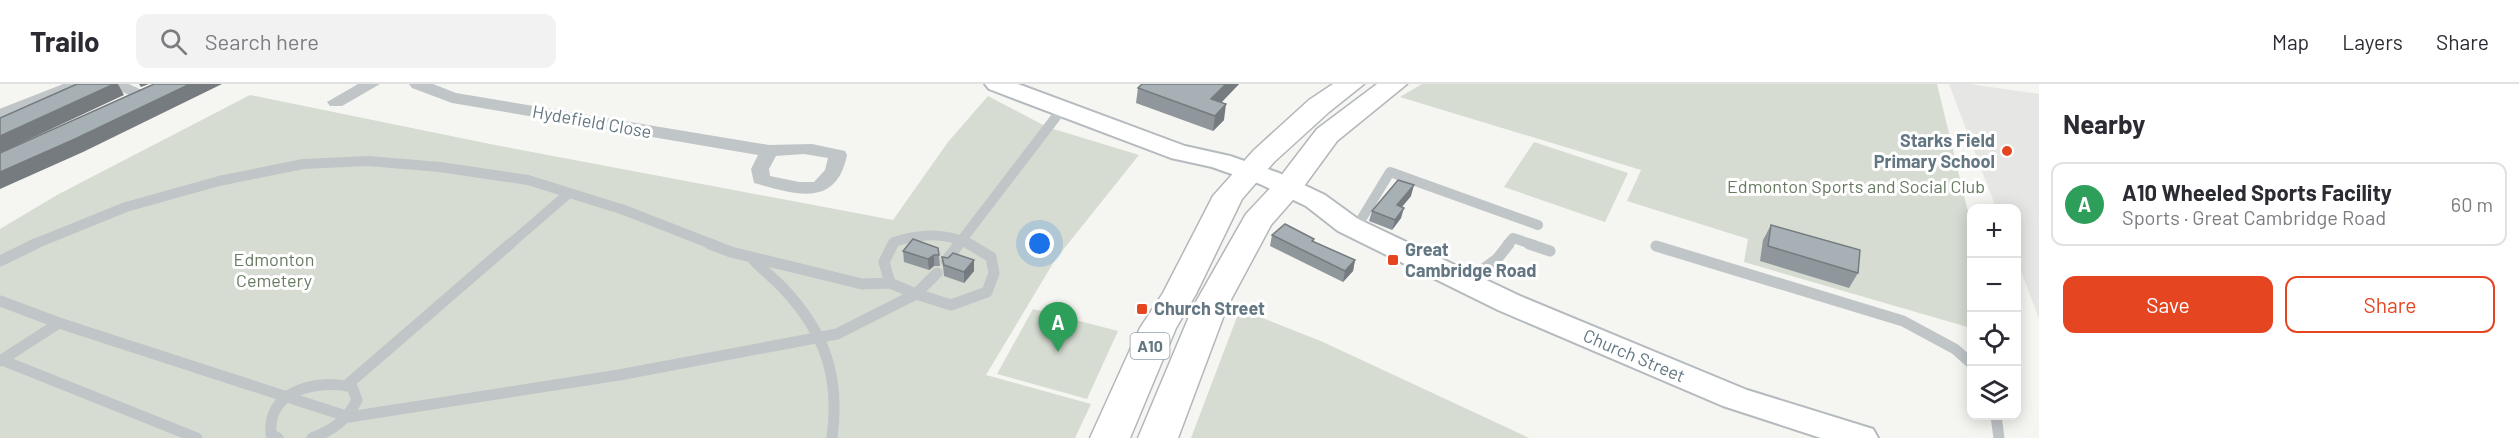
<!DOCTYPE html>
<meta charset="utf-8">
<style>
:root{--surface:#fff;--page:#f2f2f3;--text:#2b2b33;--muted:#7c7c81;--line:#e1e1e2;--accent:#e64521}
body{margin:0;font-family:Barlow,sans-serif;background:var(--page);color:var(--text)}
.controls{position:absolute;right:18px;bottom:18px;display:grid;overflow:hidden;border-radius:12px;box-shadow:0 3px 15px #0003}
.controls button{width:54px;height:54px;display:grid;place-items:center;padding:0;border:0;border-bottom:2px solid var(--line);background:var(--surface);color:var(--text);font:30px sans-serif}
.you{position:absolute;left:1040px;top:160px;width:21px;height:21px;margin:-15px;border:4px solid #fff;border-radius:50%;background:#1a73e8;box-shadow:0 0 0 9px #1a73e833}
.badge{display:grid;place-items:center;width:39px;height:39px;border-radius:50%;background:var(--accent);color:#fff;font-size:20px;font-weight:700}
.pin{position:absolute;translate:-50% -50px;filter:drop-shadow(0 2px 3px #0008)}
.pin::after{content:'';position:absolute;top:32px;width:21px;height:18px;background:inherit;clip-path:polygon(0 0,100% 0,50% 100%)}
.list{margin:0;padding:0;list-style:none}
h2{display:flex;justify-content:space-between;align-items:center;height:78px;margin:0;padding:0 24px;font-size:26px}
h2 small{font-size:20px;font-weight:400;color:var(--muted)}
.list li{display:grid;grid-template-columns:39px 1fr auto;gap:18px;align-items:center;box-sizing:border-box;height:84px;margin:0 12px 12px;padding:0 12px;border:2px solid var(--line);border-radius:12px}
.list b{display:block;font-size:22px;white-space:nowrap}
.list p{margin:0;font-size:20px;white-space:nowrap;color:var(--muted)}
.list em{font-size:20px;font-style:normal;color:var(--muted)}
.actions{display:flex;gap:12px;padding:18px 24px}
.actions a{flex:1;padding:14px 0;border:2px solid var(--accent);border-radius:12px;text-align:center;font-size:21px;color:var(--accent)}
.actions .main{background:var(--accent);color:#fff}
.icon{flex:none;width:33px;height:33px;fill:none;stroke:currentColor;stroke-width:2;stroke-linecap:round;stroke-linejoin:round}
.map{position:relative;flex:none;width:2039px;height:354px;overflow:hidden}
header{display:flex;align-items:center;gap:36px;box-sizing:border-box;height:84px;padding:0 30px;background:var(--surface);border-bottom:2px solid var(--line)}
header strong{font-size:28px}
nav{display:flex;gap:33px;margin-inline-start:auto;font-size:21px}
.search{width:420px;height:54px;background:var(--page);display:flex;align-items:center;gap:15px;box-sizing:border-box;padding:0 21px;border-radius:12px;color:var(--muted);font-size:22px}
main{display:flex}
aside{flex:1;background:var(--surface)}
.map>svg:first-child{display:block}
.built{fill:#e6e7e5}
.green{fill:#d6dcd2}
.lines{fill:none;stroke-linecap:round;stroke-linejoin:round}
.secondary-casing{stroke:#b4babe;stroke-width:4}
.highway-casing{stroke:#b3b7ba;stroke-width:3}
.lane-far1{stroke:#c0c5c7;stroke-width:10}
.lane{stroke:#c0c5c7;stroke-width:11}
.street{fill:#c0c5c7;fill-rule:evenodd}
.secondary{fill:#fff;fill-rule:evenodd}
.highway{fill:#fff;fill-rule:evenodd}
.wall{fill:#90979c}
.shaded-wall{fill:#757b7f}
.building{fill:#a7b0b5;stroke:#757b7f;stroke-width:1.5}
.poi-dot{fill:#e64521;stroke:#fff;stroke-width:2}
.labels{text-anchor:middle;stroke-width:6;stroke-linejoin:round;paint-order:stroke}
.shield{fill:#fff;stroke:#92a0a8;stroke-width:1.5}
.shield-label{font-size:16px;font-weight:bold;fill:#637783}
.street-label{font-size:18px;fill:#637783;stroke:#fff}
.poi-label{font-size:18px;font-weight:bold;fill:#637783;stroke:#fff;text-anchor:start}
.park-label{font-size:18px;fill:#687a62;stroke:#fff}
</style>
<header>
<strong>Trailo</strong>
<div class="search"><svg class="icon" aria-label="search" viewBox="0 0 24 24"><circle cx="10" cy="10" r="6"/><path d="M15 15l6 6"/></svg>Search here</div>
<nav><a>Map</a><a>Layers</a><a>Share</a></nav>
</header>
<main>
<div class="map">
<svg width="2039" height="354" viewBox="0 0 2039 354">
<rect width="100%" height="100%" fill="#f5f5f1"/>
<path class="built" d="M1949,0H1969L2039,10V235L2017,177L2016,124H1996Z"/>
<g class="green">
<path d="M1422,0H1937L1971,140V244L1744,178L1748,155L1627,117L1641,86L1400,13Z"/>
<path d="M250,11L490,60L893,136L948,58L988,12L1047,43L1139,71L1055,176L986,291L1091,320L1075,354H0V145L57,111Z"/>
<path d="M1534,58L1628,89L1605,138L1504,103Z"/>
<path d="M1033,225L1118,247L1087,315L997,290Z"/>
<path d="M1240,225L1323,258L1529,354H1191Z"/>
</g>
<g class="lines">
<defs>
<path id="secondary" d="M985,0H1018L1185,62L1230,72L1279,89L1325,111L1358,135L1520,212L1747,306L1873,345L1878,354H1821L1723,322L1498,226L1338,147L1306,122L1260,100L1212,83L1171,74L989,5Z"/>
<g id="highway">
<path d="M1333,0H1364L1329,28L1274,78L1242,115L1196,210L1176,244L1130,354H1090L1140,244L1163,209L1213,112L1254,66L1309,16Z"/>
<path d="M1377,0H1407L1337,57L1299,109L1271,141L1227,223L1178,354H1138L1193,223L1246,130L1277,97L1317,45Z"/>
</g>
</defs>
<use href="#secondary" class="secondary-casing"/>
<use href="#highway" class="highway-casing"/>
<g class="lane-far1">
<path d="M117,0L143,12"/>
<path d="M0,30L77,0"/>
<path d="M1356,144L1390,88L1538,141"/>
<path d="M32,161L126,123L219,97L303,80L368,77L440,83L528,96L624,126L714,161"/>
<path d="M509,161L569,109"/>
<path d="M892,161L894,158C921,149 946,148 972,161"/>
<path d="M958,161L1062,25"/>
<path d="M1507,161L1513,154L1534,161"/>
</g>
<g class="lane">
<path d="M710,160L731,168L862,200L890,199"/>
<path d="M893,160L884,178L890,199L916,210"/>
<path d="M1529,160L1550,167"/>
<path d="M1656,162L1903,237L1955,265L1972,280"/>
<path d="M751,173C761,185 774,194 784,205C826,250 840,294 832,354"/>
<path d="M0,177L35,160"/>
<path d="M946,177L959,160"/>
<path d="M1466,198L1497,175L1509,160"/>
<path d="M916,210L951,221L987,208L994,189L991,173L969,160"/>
<path d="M916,210L937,189"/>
<path d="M0,217L59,239L349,333L619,291L837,250L916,210"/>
<path d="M2,276L197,354"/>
<path d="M0,277L59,239"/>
<path d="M347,301L510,160"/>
<path d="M1996,332L1999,354"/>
<path d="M278,354L271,350C267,306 317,295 352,303L357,316C347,336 333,346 312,354"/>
</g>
<g class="street">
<path d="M358,0H380L342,22H330L327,18Z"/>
<path d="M409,0H433L456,9L769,61L812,60L845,67L847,71C836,125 795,110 754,99L751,85L758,71L452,19L412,4ZM804,70L828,74L825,86L814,98H799L770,92L769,85L776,72Z"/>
</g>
<use href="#secondary" class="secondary"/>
<use href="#highway" class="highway"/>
</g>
<g class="wall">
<path d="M1142,0H1239L1221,19L1224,36L1213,47L1136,19L1138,4Z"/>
<path d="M1411,112L1402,123L1401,134L1392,146L1369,137L1372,127Z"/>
<path d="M1771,141L1858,189L1849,204L1760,177L1763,156Z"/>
<path d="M1272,151L1314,155V158L1355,176L1353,187L1343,198L1270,162Z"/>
<path d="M903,167L939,171L940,182H934L929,186L904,178Z"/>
<path d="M942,173L974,187L964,199L944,192Z"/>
</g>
<g class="shaded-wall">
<path d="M114,0H118L124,11L0,69V52Z"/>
<path d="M139,0H149L141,3Z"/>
<path d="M190,0H222L83,68L0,105V88Z"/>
<path d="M1226,0H1239L1210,30L1211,15Z"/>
<path d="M1226,20L1224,36L1213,47L1215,32Z"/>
<path d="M1414,101L1411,112L1394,132L1397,121Z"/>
<path d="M1404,124L1401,134L1392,146L1395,136Z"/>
<path d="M934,171V182L929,186L928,175Z"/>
<path d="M974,176V187L964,199V188Z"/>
<path d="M1355,176L1353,187L1343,198L1345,187Z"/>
</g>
<g class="building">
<path d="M77,0H114L0,52V34Z"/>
<path d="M154,0H190L75,55L0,88V69Z"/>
<path d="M1142,0H1226L1211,15L1226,20L1215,32L1138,4Z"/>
<path d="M1398,96L1414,101L1397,121L1404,124L1395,136L1372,127Z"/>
<path d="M1285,140L1314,155L1312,157L1355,176L1345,187L1272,151Z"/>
<path d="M1771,141L1860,166L1858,189L1768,162Z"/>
<path d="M913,155L938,164L939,171H934L928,175L903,167Z"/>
<path d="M953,169L974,176L964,188L944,181L942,173L948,174Z"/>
</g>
<g class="poi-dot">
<circle cx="2007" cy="67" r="6"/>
<rect x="1387" y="170" width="12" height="12" rx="3"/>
<rect x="1136" y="219" width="12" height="12" rx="3"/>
</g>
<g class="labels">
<rect class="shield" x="1130.5" y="249" width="39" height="26" rx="4.5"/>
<g class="shield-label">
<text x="1150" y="268">A10</text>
</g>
<g class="street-label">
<text transform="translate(592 38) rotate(10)" y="6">Hydefield Close</text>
<text transform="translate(1634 272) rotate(23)" y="6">Church Street</text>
</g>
<g class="poi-label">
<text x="1995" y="63" text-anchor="end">Starks Field<tspan x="1995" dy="21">Primary School</tspan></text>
<text x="1405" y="172">Great<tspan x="1405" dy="21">Cambridge Road</tspan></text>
<text x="1154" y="231">Church Street</text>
</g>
<g class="park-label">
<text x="1856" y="109">Edmonton Sports and Social Club</text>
<text x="274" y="182">Edmonton<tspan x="274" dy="21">Cemetery</tspan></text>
</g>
</g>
</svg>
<div class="controls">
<button>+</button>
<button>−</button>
<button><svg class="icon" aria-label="locate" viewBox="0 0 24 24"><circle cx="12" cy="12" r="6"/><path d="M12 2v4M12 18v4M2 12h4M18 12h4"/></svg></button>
<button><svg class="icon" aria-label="layers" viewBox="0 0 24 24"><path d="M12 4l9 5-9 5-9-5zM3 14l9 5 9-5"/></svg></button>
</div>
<div class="you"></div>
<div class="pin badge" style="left:1058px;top:268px;background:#2e9e5b">A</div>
</div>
<aside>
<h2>Nearby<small></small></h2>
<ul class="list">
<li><span class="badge" style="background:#2e9e5b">A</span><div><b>A10 Wheeled Sports Facility</b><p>Sports · Great Cambridge Road</p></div><em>60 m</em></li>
</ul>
<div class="actions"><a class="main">Save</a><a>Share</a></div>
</aside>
</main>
